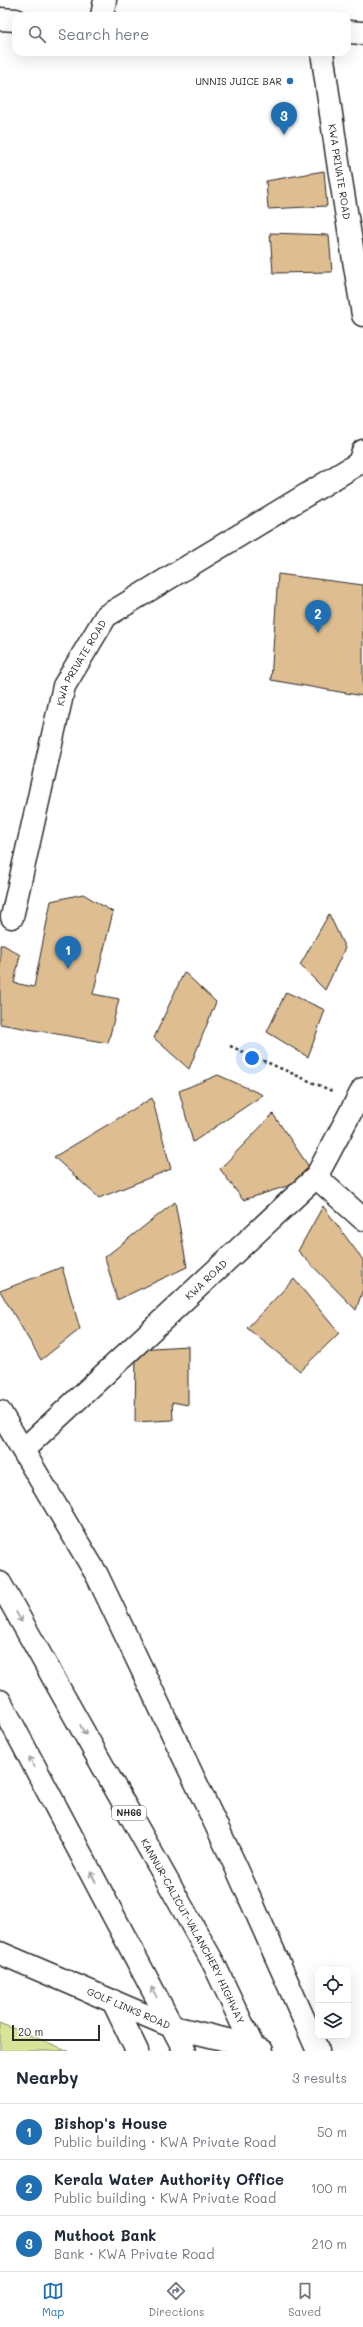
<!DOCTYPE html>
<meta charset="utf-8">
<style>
:root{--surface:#fff;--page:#f2f2f3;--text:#1f2937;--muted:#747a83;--line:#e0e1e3;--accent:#1f6fb2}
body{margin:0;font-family:Mali,sans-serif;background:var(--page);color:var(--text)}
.controls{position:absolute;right:12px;bottom:12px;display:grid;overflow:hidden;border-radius:8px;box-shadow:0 4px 16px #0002}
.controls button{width:36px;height:36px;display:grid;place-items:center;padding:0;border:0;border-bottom:1px solid var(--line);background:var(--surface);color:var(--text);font:20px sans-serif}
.scale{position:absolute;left:12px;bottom:10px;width:88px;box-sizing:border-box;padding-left:4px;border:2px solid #2b2b2b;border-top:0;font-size:11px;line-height:14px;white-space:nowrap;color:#2b2b2b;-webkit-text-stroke:3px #fff;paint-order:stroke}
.you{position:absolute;left:252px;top:1058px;width:14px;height:14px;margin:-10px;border:3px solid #fff;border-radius:50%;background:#1a73e8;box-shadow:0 0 0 6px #1a73e833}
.badge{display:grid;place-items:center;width:26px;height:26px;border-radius:50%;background:var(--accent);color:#fff;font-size:13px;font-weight:700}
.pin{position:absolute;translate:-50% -33px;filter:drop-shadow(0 1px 2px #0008)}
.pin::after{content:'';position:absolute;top:21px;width:14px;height:12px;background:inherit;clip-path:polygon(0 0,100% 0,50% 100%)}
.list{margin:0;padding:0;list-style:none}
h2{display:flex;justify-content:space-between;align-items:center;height:52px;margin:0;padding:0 16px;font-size:17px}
h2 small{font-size:13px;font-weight:400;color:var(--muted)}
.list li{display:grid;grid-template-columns:26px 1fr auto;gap:12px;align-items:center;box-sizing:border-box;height:56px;padding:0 16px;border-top:1px solid var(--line)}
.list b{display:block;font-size:15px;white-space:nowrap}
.list p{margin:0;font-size:13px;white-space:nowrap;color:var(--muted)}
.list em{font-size:13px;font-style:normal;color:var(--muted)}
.icon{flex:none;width:22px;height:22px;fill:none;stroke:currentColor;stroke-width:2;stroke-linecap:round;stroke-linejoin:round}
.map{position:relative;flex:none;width:363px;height:2051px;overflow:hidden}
.search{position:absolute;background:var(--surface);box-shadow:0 4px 16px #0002;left:12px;right:12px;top:12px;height:44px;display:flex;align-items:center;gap:10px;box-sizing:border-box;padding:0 14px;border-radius:12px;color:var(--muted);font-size:15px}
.sheet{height:220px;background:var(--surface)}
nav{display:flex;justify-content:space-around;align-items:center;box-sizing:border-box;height:56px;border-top:1px solid var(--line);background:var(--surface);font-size:11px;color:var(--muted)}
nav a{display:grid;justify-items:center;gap:2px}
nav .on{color:var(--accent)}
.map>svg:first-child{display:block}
.pitch{fill:#d7e598;stroke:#818862}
.building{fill:#debd91;stroke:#2b2b2b}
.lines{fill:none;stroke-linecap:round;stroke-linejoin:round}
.minor-casing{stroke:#2b2b2b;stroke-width:25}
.major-casing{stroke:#2b2b2b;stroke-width:25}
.highway-casing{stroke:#2b2b2b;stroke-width:25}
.path{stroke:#2b2b2b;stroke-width:2.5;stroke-dasharray:3 3;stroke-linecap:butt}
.minor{stroke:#fff;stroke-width:22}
.major{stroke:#fff;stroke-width:22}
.highway{stroke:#fff;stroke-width:22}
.oneway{stroke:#a0a0a0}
.poi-dot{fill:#1f6fb2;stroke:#fff;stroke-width:1.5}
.labels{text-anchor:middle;stroke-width:3;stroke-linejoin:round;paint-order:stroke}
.shield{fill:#fff;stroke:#6b6b6b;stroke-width:1}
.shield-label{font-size:9px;font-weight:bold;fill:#2b2b2b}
.poi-label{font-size:10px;fill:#2b2b2b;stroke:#fff;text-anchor:end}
.street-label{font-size:10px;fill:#2b2b2b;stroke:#fff}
</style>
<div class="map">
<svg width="363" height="2051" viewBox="0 0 363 2051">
<rect width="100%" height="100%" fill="#fff"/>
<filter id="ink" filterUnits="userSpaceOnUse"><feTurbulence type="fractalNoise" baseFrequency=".025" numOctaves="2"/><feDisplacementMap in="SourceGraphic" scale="8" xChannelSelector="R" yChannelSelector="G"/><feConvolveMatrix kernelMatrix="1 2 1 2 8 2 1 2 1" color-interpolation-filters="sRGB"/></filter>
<g filter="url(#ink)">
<path class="pitch" d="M0,2023L69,2051H0Z"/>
<g class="building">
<path d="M324,171L327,206L268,209L266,181Z"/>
<path d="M270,233L329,235L332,272L273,273Z"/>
<path d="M278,574L363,585V696L271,680Z"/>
<path d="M83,894L113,912L93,994L119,999L108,1043L0,1024V945H4L20,955L14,983L34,987L51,901Z"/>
<path d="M329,914L345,948L325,990L300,965Z"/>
<path d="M184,972L216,1002L189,1069L154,1038Z"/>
<path d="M286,992L325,1010L308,1057L267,1032Z"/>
<path d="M218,1075L263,1095L193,1142L179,1091Z"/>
<path d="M152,1098L171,1169L99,1198L54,1157Z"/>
<path d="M273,1114L316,1177L243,1200L220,1169Z"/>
<path d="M175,1202L187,1267L117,1300L105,1257Z"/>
<path d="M323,1206L363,1260V1289L356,1310L298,1251Z"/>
<path d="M62,1267L80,1329L41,1360L0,1291Z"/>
<path d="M294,1279L339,1333L300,1371L247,1328Z"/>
<path d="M188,1346V1405L172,1402L173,1420L135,1422L136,1349Z"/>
</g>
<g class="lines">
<defs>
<g id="minor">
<path d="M102,16L105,0"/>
<path id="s1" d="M322,52L338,162L363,315"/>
<path id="s2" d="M12,917L64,686L106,616L359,463L363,451"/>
<path d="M316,1177L363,1219"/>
<path d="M0,1412L97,1575L237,1869L318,2051"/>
<path id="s3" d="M23,1450L316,1177L363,1089"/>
<path id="s4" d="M0,1953L173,2027"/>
<path d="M113,2001L137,2051"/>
</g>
<path id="major" d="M173,2027L252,2046L262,2051"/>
<g id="highway">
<path d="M0,19L16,20"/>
<path d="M347,32L363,33"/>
<path id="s5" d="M0,1583L214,1964L255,2051"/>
<path d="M0,1701L185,2051"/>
</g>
</defs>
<use href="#minor" class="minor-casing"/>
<use href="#major" class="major-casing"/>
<use href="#highway" class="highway-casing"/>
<path class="path" d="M230,1046L332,1091"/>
<use href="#minor" class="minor"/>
<use href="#major" class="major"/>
<use href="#highway" class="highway"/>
</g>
<defs><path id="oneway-shaft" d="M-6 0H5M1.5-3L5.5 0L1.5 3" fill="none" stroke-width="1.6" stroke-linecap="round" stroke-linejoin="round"/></defs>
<g class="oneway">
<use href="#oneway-shaft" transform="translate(19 1617) rotate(61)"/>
<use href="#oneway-shaft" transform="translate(83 1730) rotate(61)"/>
<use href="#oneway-shaft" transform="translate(32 1762) rotate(-118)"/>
<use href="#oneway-shaft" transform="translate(93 1877) rotate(-118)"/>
<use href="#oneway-shaft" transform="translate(154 1992) rotate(-118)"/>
</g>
</g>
<circle class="poi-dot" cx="290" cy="81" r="4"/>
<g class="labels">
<rect class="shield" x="112" y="1806" width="34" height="14" rx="3"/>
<g class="shield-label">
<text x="129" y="1816">NH66</text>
</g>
<g class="poi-label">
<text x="282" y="85">UNNIS JUICE BAR</text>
</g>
<g class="street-label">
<text dy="4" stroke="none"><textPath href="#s1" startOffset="121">KWA PRIVATE ROAD</textPath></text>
<text dy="4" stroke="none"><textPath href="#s2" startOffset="265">KWA PRIVATE ROAD</textPath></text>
<text dy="4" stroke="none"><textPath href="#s3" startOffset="250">KWA ROAD</textPath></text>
<text dy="4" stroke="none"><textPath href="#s5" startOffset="398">KANNUR-CALICUT-VALANCHERY HIGHWAY</textPath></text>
<text dy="4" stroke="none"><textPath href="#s4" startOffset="140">GOLF LINKS ROAD</textPath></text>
</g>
</g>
</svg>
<div class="controls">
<button><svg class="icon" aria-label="locate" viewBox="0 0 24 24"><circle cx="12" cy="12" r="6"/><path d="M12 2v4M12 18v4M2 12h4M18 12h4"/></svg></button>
<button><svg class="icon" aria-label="layers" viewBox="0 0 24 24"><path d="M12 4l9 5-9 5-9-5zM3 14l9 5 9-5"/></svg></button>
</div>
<div class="scale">20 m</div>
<div class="you"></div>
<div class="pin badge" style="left:68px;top:969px">1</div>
<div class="pin badge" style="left:318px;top:633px">2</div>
<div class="pin badge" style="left:284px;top:135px">3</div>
<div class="search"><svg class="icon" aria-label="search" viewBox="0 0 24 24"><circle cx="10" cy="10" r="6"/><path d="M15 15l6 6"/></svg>Search here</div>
</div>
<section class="sheet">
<h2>Nearby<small>3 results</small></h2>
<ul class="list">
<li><span class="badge">1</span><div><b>Bishop's House</b><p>Public building · KWA Private Road</p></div><em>50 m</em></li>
<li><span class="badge">2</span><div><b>Kerala Water Authority Office</b><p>Public building · KWA Private Road</p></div><em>100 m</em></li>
<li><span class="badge">3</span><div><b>Muthoot Bank</b><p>Bank · KWA Private Road</p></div><em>210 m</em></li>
</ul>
</section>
<nav>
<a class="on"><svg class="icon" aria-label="map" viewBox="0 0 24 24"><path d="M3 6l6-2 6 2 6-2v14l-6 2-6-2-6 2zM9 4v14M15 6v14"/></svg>Map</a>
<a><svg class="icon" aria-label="directions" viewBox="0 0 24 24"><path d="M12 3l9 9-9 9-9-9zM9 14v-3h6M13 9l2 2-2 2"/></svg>Directions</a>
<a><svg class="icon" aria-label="saved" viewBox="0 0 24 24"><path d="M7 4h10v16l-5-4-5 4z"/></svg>Saved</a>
</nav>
